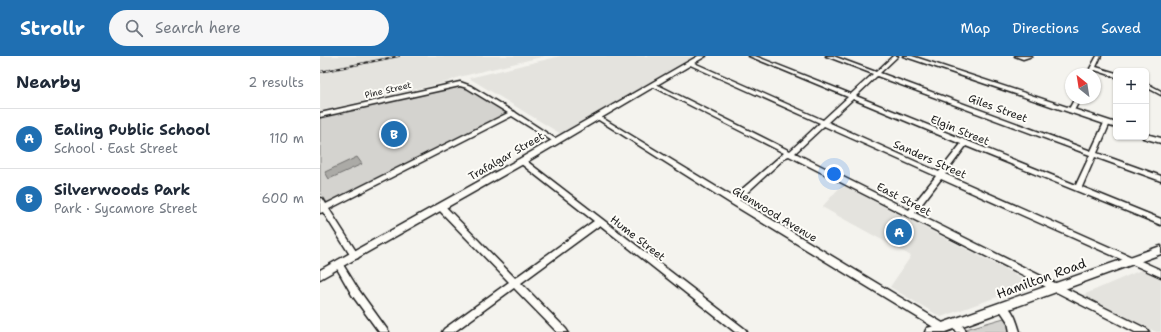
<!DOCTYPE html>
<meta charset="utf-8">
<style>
:root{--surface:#fff;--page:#f6f6f7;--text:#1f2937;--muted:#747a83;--line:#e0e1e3;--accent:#1f6fb2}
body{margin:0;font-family:"Shantell Sans",sans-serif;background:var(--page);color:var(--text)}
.controls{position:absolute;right:12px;top:12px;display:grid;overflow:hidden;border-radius:6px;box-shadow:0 1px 3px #0004}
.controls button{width:36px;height:36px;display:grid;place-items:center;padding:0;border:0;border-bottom:1px solid var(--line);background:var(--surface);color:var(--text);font:20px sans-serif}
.compass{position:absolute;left:745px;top:12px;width:36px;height:36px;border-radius:50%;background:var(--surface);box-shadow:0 1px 3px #0004;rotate:330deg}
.you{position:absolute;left:514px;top:118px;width:14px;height:14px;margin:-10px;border:3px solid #fff;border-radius:50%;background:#1a73e8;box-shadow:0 0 0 6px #1a73e833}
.badge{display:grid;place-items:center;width:26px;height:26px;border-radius:50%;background:var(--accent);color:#fff;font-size:13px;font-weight:700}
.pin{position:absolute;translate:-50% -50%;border:2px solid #fff;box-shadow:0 1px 4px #0006}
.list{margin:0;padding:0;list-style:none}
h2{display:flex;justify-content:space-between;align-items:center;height:52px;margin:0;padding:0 16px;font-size:17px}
h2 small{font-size:13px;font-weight:400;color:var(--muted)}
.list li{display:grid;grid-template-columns:26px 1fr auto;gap:12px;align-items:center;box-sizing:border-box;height:60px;padding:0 16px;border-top:1px solid var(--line)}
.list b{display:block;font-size:15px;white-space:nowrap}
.list p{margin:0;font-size:13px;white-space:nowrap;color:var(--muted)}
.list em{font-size:13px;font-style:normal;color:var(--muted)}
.icon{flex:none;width:22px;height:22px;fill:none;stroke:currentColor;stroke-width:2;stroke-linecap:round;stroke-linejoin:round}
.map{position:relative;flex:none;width:841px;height:276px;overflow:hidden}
header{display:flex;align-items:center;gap:24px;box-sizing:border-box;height:56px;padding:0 20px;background:var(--accent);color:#fff}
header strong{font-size:19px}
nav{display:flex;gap:22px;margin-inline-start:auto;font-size:14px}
.search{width:280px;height:36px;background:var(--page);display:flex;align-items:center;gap:10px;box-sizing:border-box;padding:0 14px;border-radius:22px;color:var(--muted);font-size:15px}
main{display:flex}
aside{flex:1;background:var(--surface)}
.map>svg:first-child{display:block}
.built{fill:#e4e3de}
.green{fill:#d4d3cf;stroke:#787876}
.water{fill:#abaaa6;stroke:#72716f}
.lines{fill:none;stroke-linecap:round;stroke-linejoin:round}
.minor-casing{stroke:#1c1c1c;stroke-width:3}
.major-casing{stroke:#1c1c1c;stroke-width:3}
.minor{fill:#fdfcf7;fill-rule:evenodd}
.major{fill:#fdfcf7;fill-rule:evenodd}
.rail-casing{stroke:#1c1c1c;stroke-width:2}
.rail{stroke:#fdfcf7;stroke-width:1;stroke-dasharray:3.5;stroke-linecap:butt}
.labels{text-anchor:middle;stroke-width:4;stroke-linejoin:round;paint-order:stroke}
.far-street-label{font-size:9px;fill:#1c1c1c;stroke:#fdfcf7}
.street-label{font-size:11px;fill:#1c1c1c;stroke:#fdfcf7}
.near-street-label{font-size:13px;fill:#1c1c1c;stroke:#fdfcf7}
</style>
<header>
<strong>Strollr</strong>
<div class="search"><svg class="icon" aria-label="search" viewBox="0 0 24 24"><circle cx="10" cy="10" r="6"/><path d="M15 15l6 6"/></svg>Search here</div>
<nav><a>Map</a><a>Directions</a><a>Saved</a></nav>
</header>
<main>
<aside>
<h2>Nearby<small>2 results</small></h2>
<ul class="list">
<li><span class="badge">A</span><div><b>Ealing Public School</b><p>School · East Street</p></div><em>110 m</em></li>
<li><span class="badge">B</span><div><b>Silverwoods Park</b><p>Park · Sycamore Street</p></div><em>600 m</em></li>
</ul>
</aside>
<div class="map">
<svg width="841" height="276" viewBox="0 0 841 276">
<rect width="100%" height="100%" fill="#f4f3ee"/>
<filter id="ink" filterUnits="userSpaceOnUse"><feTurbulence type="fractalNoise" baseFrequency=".025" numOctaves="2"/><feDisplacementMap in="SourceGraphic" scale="8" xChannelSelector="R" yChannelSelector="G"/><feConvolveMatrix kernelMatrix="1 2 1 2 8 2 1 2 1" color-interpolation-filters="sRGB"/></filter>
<g filter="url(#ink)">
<g class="built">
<path d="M0,0H225L139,21L127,26L0,55Z"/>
<path d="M241,0H375L241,78L149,22Z"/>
<path d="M522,129L708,225V230L621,261L570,231L591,200L502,151Z"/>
<path d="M821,214L841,222V276H836L763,239Z"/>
</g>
<g class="green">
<path d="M140,29L149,31L193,57L8,148L0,136V59Z"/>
<path d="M684,262L689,270L690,276H649L646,273Z"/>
</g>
<path class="water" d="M37,101L42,108L9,123L5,116Z"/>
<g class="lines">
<defs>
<g id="minor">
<path d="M429,0H435L531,38L553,18L506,0H513L556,16L573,0H578L560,17L771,95L784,67L787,65L789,66L790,67L777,97L841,120V125L775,101L762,131L841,163V169L646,90L625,118L841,214V221L621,123L595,157L827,273L829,276H815L469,100L466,101L419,144L626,269L628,272L626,275L623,276L620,275L410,147L274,61L277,59L279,60L413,141L464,97L332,30V28H336L470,95L500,67L368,8V6H372L503,64L528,41ZM557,20L770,99L756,129L536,40ZM533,43L641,88L619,116L508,66ZM504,70L616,120L589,154L475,97Z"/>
<path d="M695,0H712L703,3Z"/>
<path d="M777,0H781L776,11L796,17V21L775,14L773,18H767Z"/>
<path d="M140,26L151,30L192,55L195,56L196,57L239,85L238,86H234L192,60L9,153L39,200L38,202L35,203L32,202L3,156L0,157V142L3,143L6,148L188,57L147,32L140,30L0,61V57Z"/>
<path d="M826,27L841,35V39L826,31Z"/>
<path d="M755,42H761L753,56H749L748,55Z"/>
<path d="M200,103H204L425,273L427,276H415L280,169L201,227L246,273L248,276H237L194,232L134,276H122L124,273L189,226L118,153L117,151L118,149H124L195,222L274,165L200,107L199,105Z"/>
<path d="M19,206L22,207L38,233L69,276H59L32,239L15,209L16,207Z"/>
<path d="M682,247C693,251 697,266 700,276H690L688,266L678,251L679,248Z"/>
<path d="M635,263L638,264L647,276H637L631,267L632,264Z"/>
</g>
<g id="major">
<path d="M378,0H386L205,107L0,223V214L199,103Z"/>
<path d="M583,0H592L796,67V72Z"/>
<path d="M826,78L841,82V87L823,82L826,81Z"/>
<path d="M841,190V198L626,276H605L607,272L611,271Z"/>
</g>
</defs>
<use href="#minor" class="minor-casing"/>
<use href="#major" class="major-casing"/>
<use href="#minor" class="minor"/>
<use href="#major" class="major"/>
<defs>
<path id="rail" d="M0,16L79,0"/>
</defs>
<use href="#rail" class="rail-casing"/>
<use href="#rail" class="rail"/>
</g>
</g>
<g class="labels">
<g class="far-street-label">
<text transform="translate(68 34) rotate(-13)" y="3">Pine Street</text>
</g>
<g class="street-label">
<text transform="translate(678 52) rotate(20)" y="4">Giles Street</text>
<text transform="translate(640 74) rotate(22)" y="4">Elgin Street</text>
<text transform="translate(186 100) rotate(-30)" y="4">Trafalgar Street</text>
<text transform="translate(610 103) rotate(24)" y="4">Sanders Street</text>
<text transform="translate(584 143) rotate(27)" y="4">East Street</text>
<text transform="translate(455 158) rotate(31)" y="4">Glenwood Avenue</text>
<text transform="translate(318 182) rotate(38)" y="4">Hume Street</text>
</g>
<g class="near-street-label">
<text transform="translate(721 222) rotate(-20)" y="5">Hamilton Road</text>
</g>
</g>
</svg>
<div class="controls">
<button>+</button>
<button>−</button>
</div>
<svg class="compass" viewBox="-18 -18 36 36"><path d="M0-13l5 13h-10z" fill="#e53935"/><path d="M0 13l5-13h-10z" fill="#747a83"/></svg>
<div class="you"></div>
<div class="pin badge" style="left:579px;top:176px">A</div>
<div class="pin badge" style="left:74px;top:78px">B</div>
</div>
</main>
